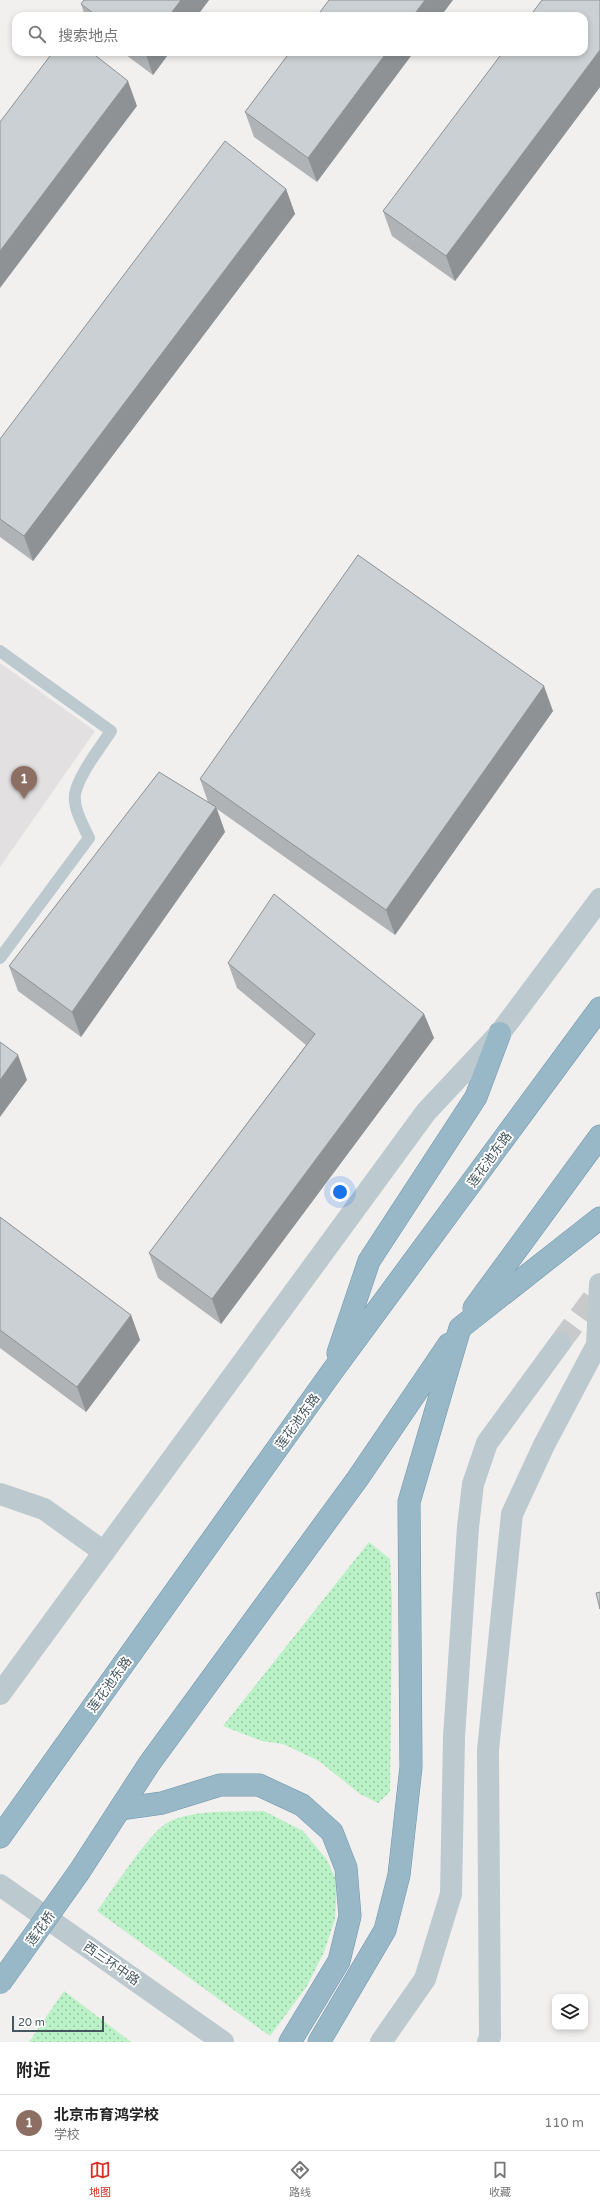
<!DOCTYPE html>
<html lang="zh">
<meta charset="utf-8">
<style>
:root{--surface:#fff;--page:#f2f2f2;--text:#222;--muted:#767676;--line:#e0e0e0;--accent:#d93025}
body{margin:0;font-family:"Varela Round","Noto Sans SC",sans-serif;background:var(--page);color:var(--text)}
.controls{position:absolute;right:12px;bottom:12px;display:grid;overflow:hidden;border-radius:8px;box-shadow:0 2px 6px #0003}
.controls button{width:36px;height:36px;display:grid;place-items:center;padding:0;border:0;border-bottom:1px solid var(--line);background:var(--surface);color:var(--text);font:20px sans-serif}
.scale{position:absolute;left:12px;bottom:10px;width:92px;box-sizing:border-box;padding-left:4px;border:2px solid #46565d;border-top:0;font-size:11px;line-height:14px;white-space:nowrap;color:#46565d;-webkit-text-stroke:3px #fff;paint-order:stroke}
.you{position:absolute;left:340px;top:1192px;width:14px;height:14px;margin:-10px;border:3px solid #fff;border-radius:50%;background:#1a73e8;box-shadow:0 0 0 6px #1a73e833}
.badge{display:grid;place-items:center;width:26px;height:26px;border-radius:50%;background:var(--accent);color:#fff;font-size:13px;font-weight:700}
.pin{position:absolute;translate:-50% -33px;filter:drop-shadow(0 1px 2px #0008)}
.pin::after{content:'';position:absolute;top:21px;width:14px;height:12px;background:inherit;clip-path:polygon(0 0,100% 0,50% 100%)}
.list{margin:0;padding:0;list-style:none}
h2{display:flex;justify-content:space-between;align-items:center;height:52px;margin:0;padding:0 16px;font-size:17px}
h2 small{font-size:13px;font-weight:400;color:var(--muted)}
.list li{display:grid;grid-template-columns:26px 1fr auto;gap:12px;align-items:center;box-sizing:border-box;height:56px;padding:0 16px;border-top:1px solid var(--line)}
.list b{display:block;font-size:15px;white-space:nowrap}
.list p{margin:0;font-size:13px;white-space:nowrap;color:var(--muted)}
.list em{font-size:13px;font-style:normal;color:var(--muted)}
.icon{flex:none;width:22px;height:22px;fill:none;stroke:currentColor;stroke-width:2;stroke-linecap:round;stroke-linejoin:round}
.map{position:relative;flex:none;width:600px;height:2042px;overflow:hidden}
.search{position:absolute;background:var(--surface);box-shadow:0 2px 6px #0003;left:12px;right:12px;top:12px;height:44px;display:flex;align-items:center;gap:10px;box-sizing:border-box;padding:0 14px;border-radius:12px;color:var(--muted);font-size:15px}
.sheet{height:108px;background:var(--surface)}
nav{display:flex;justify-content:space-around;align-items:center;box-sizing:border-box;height:56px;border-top:1px solid var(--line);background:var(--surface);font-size:11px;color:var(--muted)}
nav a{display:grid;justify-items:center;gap:2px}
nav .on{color:var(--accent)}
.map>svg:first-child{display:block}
.education{fill:#e3e0e1}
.garden{fill:url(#garden-dots)}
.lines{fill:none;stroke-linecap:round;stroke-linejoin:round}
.tertiary-tunnel{stroke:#c7c9ca;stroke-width:22;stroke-dasharray:22 11;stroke-linecap:butt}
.trunk-casing{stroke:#6f96ac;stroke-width:23}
.service{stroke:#bcc9cf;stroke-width:12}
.minor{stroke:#bcc9cf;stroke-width:22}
.tertiary{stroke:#bcc9cf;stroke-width:22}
.trunk{stroke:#98b8c8;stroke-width:22}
.trunk-bridge-casing{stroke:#6f96ac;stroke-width:23;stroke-linecap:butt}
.trunk-bridge{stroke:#98b8c8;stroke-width:22}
.wall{fill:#afb3b6}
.shaded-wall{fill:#8e9294}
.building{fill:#cbd0d4;stroke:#8e9294}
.labels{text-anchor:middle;stroke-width:3.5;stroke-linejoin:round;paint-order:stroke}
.street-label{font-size:13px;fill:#46565d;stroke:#fff}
</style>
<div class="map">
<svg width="600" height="2042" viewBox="0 0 600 2042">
<defs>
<pattern id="garden-dots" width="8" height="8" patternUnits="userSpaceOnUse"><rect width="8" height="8" fill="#bbf1c7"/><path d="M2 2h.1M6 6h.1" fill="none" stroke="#9ac6a5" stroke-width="1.8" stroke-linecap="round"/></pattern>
</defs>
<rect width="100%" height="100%" fill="#f2efef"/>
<path class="education" d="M0,663L95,731L0,867Z"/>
<g class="garden">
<path d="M369,1542L390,1559L392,1602L390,1792L378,1803L360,1794L319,1761L283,1744L262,1741L223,1726Z"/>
<path d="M264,1811L303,1831L327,1860L337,1882L335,1919L324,1952L307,1986L270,2036L97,1911C112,1891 148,1834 167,1823C190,1809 237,1812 264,1811Z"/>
<path d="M64,1991L131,2042H29Z"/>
</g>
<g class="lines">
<path class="tertiary-tunnel" d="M560,1343L600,1289"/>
<defs>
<g id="trunk">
<path d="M474,1308L600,1136"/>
<path d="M338,1353L369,1261L476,1097L500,1033"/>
<path d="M120,1809L162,1803L220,1785H259L302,1805L332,1832L346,1868L350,1916L339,1961L290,2042"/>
<path d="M0,1837L331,1373L600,1008"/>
<path d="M79,1872L149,1764L358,1478L449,1344"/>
<path d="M319,2042L385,1930L399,1875L411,1767L409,1502L460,1328L600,1218"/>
</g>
</defs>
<use href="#trunk" class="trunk-casing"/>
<path class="service" d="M0,651L111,731C100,748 79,774 75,794C73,808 83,825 89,838L0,958"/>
<path class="minor" d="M0,1494L44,1509L104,1552"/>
<g class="tertiary">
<path d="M0,1694L426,1112L500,1033L600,899"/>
<path d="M0,1885L223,2042"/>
<path d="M381,2042L425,1979L451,1894L454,1737L468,1527L473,1484L487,1443L560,1343"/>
<path d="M488,2042L490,2037L488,1750L512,1514L544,1445L597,1345L600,1284"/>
</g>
<use href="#trunk" class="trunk"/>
<defs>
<path id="trunk-bridge" d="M0,1983L79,1872"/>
</defs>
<use href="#trunk-bridge" class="trunk-bridge-casing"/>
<use href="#trunk-bridge" class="trunk-bridge"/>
</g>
<g class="wall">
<path d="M84,0H209L197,16H85L81,4Z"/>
<path d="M600,0V87L455,281L392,236L383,211Z"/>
<path d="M122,52H170L153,75Z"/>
<path d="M290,52L317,182L254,137L245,112Z"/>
<path d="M286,189L295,214L33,561L0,537V439Z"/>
<path d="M553,711L395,935L217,809L225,832L81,1037L18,991L9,966L208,802L200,779Z"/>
<path d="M228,963L424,1014L434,1038L221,1324L158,1278L149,1253L306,1045L237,988Z"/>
<path d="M0,1217L131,1315L140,1340L86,1412L0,1348Z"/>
</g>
<g class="shaded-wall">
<path d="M181,0H209L197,16H169Z"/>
<path d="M425,0H453L441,16H413Z"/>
<path d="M600,50V87L455,281L446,256Z"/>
<path d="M145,52H170L153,75Z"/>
<path d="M387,52H414L317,182L308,158Z"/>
<path d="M128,81L137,106L0,288V251Z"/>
<path d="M286,189L295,214L33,561L24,536Z"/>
<path d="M544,686L553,711L395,935L386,910Z"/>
<path d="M216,807L225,832L81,1037L72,1012Z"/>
<path d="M424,1014L434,1038L221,1324L212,1299Z"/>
<path d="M18,1055L27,1080L0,1117V1080Z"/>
<path d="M131,1315L140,1340L86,1412L77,1387Z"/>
</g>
<g class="building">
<path d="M84,0H181L169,16H97L81,4Z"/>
<path d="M329,0H425L413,16H317Z"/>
<path d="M542,0H600V50L446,256L383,211L503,52H584V16H530Z"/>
<path d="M53,52H91L128,81L0,251V122Z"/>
<path d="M290,52H387L308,158L245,112Z"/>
<path d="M225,141L286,189L24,536L0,519V439Z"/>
<path d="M358,555L544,686L386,910L200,779Z"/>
<path d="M159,772L216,807L72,1012L9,966Z"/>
<path d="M274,894L424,1014L212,1299L149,1253L315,1034L228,963Z"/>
<path d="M0,1042L18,1055L0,1080Z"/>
<path d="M0,1217L131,1315L77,1387L0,1330Z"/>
<path d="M600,1592V1609L596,1593Z"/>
</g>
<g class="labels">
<g class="street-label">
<text transform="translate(489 1159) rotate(-54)" y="5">莲花池东路</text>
<text transform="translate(297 1421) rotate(-54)" y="5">莲花池东路</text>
<text transform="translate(109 1684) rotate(-54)" y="5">莲花池东路</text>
<text transform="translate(40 1928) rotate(-54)" y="5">莲花桥</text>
<text transform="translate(112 1963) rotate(35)" y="5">西三环中路</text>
</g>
</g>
</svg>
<div class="controls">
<button><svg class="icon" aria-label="layers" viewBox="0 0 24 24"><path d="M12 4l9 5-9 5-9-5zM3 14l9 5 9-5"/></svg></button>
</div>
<div class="scale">20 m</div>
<div class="you"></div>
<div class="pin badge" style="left:24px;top:799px;background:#8d6e63">1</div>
<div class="search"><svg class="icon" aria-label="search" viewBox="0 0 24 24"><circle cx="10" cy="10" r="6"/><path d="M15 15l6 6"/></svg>搜索地点</div>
</div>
<section class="sheet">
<h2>附近<small></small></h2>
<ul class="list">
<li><span class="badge" style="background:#8d6e63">1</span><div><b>北京市育鸿学校</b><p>学校</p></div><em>110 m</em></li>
</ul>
</section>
<nav>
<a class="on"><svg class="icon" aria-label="map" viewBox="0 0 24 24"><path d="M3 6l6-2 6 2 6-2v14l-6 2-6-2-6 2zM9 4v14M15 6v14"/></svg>地图</a>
<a><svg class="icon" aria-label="directions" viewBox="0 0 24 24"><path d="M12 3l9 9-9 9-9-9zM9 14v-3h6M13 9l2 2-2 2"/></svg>路线</a>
<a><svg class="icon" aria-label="saved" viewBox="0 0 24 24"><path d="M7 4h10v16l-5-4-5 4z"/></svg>收藏</a>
</nav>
